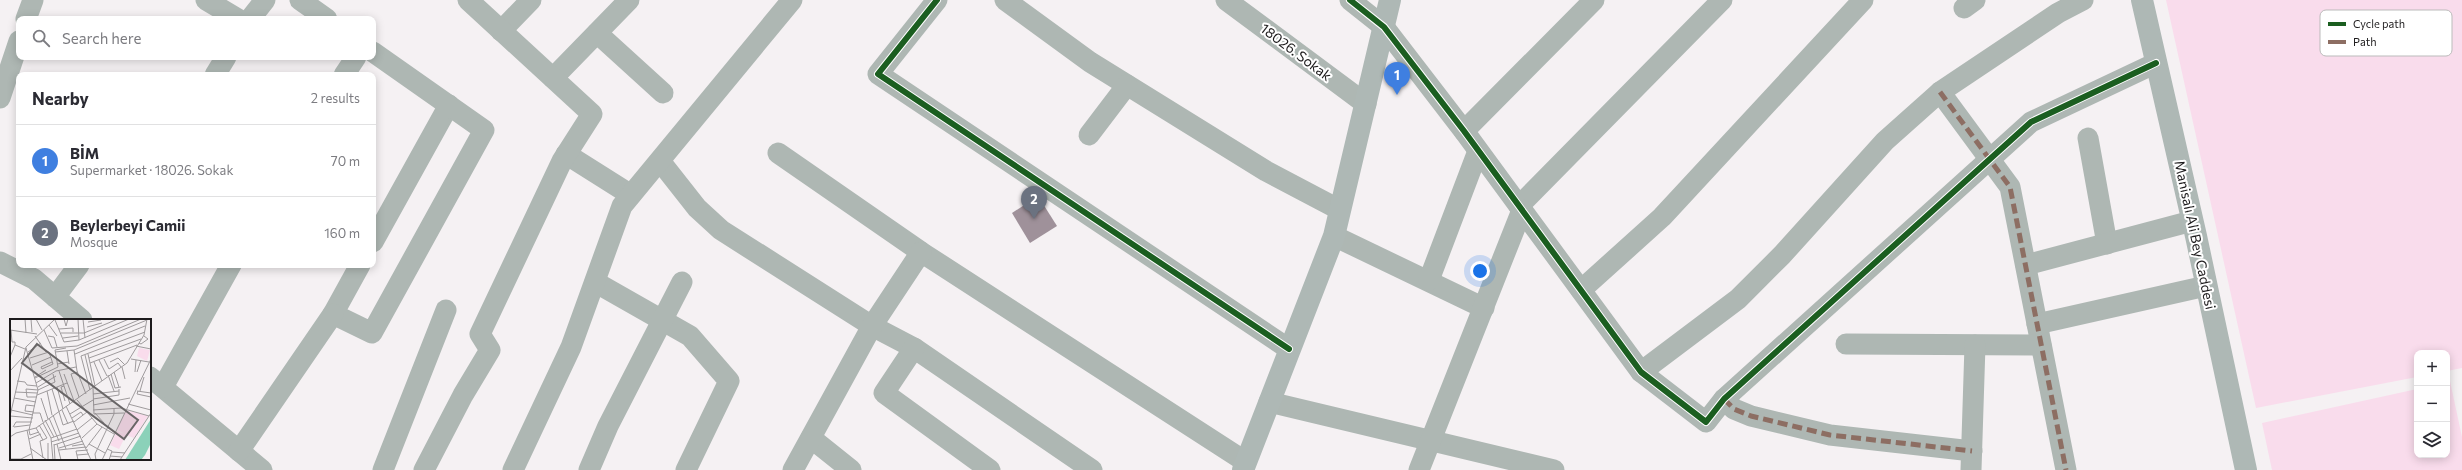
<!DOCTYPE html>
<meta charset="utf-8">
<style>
:root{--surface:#fff;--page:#f7f7f7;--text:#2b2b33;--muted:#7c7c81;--line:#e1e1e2;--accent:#ea580c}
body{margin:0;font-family:Commissioner,sans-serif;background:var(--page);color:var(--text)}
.controls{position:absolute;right:12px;bottom:12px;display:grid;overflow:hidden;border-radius:8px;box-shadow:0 2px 10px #0003}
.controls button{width:36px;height:36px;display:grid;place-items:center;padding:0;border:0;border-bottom:1px solid var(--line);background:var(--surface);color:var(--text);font:20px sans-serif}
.you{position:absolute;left:1480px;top:271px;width:14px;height:14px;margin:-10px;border:3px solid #fff;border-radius:50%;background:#1a73e8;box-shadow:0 0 0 6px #1a73e833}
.badge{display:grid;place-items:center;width:26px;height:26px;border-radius:50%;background:var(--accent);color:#fff;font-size:13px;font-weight:700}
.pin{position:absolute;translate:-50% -33px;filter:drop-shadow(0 1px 2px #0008)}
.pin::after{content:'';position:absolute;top:21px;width:14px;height:12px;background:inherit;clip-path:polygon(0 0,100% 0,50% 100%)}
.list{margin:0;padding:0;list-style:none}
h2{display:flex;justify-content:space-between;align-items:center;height:52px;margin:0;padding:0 16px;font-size:17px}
h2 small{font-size:13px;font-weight:400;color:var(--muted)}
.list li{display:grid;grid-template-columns:26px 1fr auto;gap:12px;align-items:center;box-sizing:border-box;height:72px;padding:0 16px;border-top:1px solid var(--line)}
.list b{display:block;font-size:15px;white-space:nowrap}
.list p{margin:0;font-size:13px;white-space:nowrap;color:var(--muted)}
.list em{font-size:13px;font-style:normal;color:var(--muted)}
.icon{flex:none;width:22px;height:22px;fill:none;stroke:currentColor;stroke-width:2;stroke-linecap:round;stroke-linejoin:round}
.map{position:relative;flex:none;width:2462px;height:470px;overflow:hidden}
.search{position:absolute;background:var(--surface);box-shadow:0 2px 10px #0003;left:16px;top:16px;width:360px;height:44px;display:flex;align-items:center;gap:10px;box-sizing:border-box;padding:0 14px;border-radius:8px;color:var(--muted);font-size:15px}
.panel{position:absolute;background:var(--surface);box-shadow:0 2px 10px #0003;left:16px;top:72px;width:360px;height:196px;border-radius:8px}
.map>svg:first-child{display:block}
.green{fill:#f9dcec}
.building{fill:#9f919a}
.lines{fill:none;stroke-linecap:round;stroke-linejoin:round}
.minor{stroke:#aeb7b3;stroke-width:21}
.major{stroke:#aeb8b5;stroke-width:22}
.quiet{stroke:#8d6e63;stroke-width:5;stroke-dasharray:10 5;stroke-linecap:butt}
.cycleway-casing{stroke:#fff;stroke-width:8}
.cycleway{stroke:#1b5e20;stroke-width:6}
.labels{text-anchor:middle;stroke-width:4;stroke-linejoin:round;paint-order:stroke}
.street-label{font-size:14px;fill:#1d1b1c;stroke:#fff}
.inset-road{fill:none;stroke:#9f9b9d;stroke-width:1}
.view{fill:#696667;fill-opacity:0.15;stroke:#696667;stroke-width:2}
.inset-edge{fill:none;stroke:#1d1b1c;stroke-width:2}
.key{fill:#fff;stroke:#bbb;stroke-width:1}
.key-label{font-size:11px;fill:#1d1b1c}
</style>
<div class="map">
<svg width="2462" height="470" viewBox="0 0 2462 470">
<rect width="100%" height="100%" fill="#f5f1f3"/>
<g class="green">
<path d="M2166,0H2462V368L2447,371V353H2417V377L2256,408Z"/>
<path d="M2450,381L2462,437V470H2272L2262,423L2417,389V455H2447V382Z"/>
</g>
<path class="building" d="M1038,196L1057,226L1030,243L1012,213Z"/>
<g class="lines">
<g class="minor">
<path d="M206,0L238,19"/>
<path d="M300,0L327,19"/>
<path d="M937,0L878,74L1289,349"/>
<path d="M1005,0L1090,62L1266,171L1340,210"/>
<path d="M1226,0L1366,104"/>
<path d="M1350,0L1384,27L1464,131L1641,372L1706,422L1724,399L2031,122L2156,63"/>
<path d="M1964,8L1975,0"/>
<path d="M26,19L33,0"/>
<path d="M250,19L265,0"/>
<path d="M501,31L531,0"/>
<path d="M597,33L663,93"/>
<path d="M215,75L226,57"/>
<path d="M344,75L356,57"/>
<path d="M553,78L629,0"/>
<path d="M1940,92L2010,187L2066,470"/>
<path d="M0,98L19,41"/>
<path d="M1464,131L1594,0"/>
<path d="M1089,135L1127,85"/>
<path d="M2088,138L2107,244"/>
<path d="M778,153L921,252L1246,462"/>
<path d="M566,154L631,195"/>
<path d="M660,161L697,208L721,230L872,326L914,348L1092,470"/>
<path d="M1519,206L1722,0"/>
<path d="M1334,236L1484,308"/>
<path d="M373,242L449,105"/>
<path d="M0,262L34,279L82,320"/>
<path d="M360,265L333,314L372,333L484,130L373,52"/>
<path d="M2026,265L2192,221"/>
<path d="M1429,280L1478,151"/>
<path d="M595,282L690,336L729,381L686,470"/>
<path d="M1581,290L1662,217L1863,0"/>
<path d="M55,297L79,265"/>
<path d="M2037,324L2206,286"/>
<path d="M1846,344L2041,345"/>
<path d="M914,348L884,393L990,470"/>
<path d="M1641,372L1738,299L1782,255L1885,141L1940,92L2058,13L2083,0"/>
<path d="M150,377L262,470"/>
<path d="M163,387L231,265"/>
<path d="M1724,399L1734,409L1751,416L1830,435L1972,451"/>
<path d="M1269,402L1554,470"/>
<path d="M811,438L851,470"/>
<path d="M239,451L333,314"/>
<path d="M383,470L446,310"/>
<path d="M424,470L463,395L490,350L480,334L562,161L592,114L468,0"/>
<path d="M513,470L571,347L622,206L792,0"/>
<path d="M589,470L608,426L682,282"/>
<path d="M793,470L872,326L921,252"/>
<path d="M1419,470L1522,210"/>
<path d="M1971,470L1975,345"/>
</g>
<g class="major">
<path d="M2142,0L2196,236L2246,470"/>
<path d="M1243,470L1334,236L1390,0"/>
</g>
<g class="quiet">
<path d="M1940,92L2010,187L2066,470"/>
<path d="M1724,399L1734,409L1751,416L1830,435L1972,451"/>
</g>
<defs>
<g id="cycleway">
<path d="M937,0L878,74L1289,349"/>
<path d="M1350,0L1384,27L1464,131L1641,372L1706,422L1724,399L2031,122L2156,63"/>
</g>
</defs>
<use href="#cycleway" class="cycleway-casing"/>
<use href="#cycleway" class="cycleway"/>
</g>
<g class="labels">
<g class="street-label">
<text transform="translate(1296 52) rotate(37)" y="5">18026. Sokak</text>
<text transform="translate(2195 235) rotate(78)" y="5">Manisalı Ali Bey Caddesi</text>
</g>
</g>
<g transform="translate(10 319)">
<rect width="141" height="141" fill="#f5f1f3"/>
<path d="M129,29L140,31L137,42L127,37ZM116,91L138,97L124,119L116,116L109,130L100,126L107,112L115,115L107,111Z" fill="#f9dcec"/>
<path d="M141,100V124L135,136L131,141H115Z" fill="#8bd1b9"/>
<path class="inset-road" d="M15,0L16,14M21,0L22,13M26,0L32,11M54,0L56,7L58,0M68,0L69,21M73,0L75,19M45,1L54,23M78,3L91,1M39,6L47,17M77,8L92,4M49,10L63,9V13M0,11L27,15M1,11L2,23H5V26M34,11L42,29L67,27M51,14H74L108,0M25,17L36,33M38,17L44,18L47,28M53,19L68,17M54,23L69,21L119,0M129,24L131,25L138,20L134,17M67,27L131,0M126,27L141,30M16,29L28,71L19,111M64,31L137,1M57,32L59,45M18,33L31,24M45,33L64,31L67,52L76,75M65,35L135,7M78,35L85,67M75,36L83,69L84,95L114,94M0,38L5,26L15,30M20,39L39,33L43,45L32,50M79,39L131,20M94,40L99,50L108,44L111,48M121,40L139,43M89,41L97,57M84,43L92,62M100,43L108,39L115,46M80,44L127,26M47,45L59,43M22,46L41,38M112,48L115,60M32,50L31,48L42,43M0,52L12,39M49,52L60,85M68,53L61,55L69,78M104,53L109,68M125,53L126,41M127,53L131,41M54,55L64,82M101,55L105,69L111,68M98,56L104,72M25,58L36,51M25,59L48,48L45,31L56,29M7,62L15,63L17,66L27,67M26,64L46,52L66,48M54,67L51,68L55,82M28,68L46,57M47,68L53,90M42,70L53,106L64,102M28,71L45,63L43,55M80,71L71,37L135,13M37,72L42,96M127,72L141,74M128,72L127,75L141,78M130,72L134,58M5,73L27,74M83,75L109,72M27,76L57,64M27,78H17L16,70L28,71M4,79L26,83M31,79L38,100M83,80L109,76V70M67,81L87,105L104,115M118,85L141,91M83,86L120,79M56,87L81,141M1,91L23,96M52,91L58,105M83,91L111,89L139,97M24,93L15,92L16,86L25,87M23,94H30L33,103M85,94L94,104M60,95L83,81M43,96L56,130M0,97L23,99M0,97L16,28L45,0M39,99L49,122M62,99L71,93L73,96M35,101L44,118M64,103L77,93M33,104L41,119L43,141M29,106L37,119L33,121M3,108L6,103H22M4,108L20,106M26,109L33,121L30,122L33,139M17,111L23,141M19,111L20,116L29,113M67,111L82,99M0,118L6,114L26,109L117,44L134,16L137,0M41,119L67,110M72,119L87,105M19,120L31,115M41,123L69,114M38,124V141M44,125L45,141M47,125L51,141M79,125L95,134M44,126L71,117M62,127L74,125M20,129L37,141M49,129L73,122M76,129L92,108M97,130L102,132L99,141M49,131L76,128M102,133L115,134M67,136L79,135M100,137L112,138M0,140H11L21,135M68,141L66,132L78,131M86,141L85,135L104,95V89M92,141L141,40M110,141L141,94"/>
<path class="view" d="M27,25L128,101L114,120L12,44Z"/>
<rect width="141" height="141" class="inset-edge"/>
</g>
<rect x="2320" y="10" width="132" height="46" rx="6" class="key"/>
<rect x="2328" y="22" width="18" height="4" fill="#1b5e20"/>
<rect x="2328" y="40" width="18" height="4" fill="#8d6e63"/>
<g class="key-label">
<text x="2353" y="28">Cycle path</text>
<text x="2353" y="46">Path</text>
</g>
</svg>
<div class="controls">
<button>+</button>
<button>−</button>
<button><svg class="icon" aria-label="layers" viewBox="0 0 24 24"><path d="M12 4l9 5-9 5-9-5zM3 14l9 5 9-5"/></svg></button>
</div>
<div class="you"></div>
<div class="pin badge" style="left:1397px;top:95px;background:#3f7fe0">1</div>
<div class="pin badge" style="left:1034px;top:219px;background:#6b7280">2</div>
<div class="search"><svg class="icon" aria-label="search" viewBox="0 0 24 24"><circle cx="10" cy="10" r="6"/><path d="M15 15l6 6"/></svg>Search here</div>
<section class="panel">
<h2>Nearby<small>2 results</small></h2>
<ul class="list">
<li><span class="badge" style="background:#3f7fe0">1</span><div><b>BİM</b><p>Supermarket · 18026. Sokak</p></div><em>70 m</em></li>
<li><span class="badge" style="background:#6b7280">2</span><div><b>Beylerbeyi Camii</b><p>Mosque</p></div><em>160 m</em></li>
</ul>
</section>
</div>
